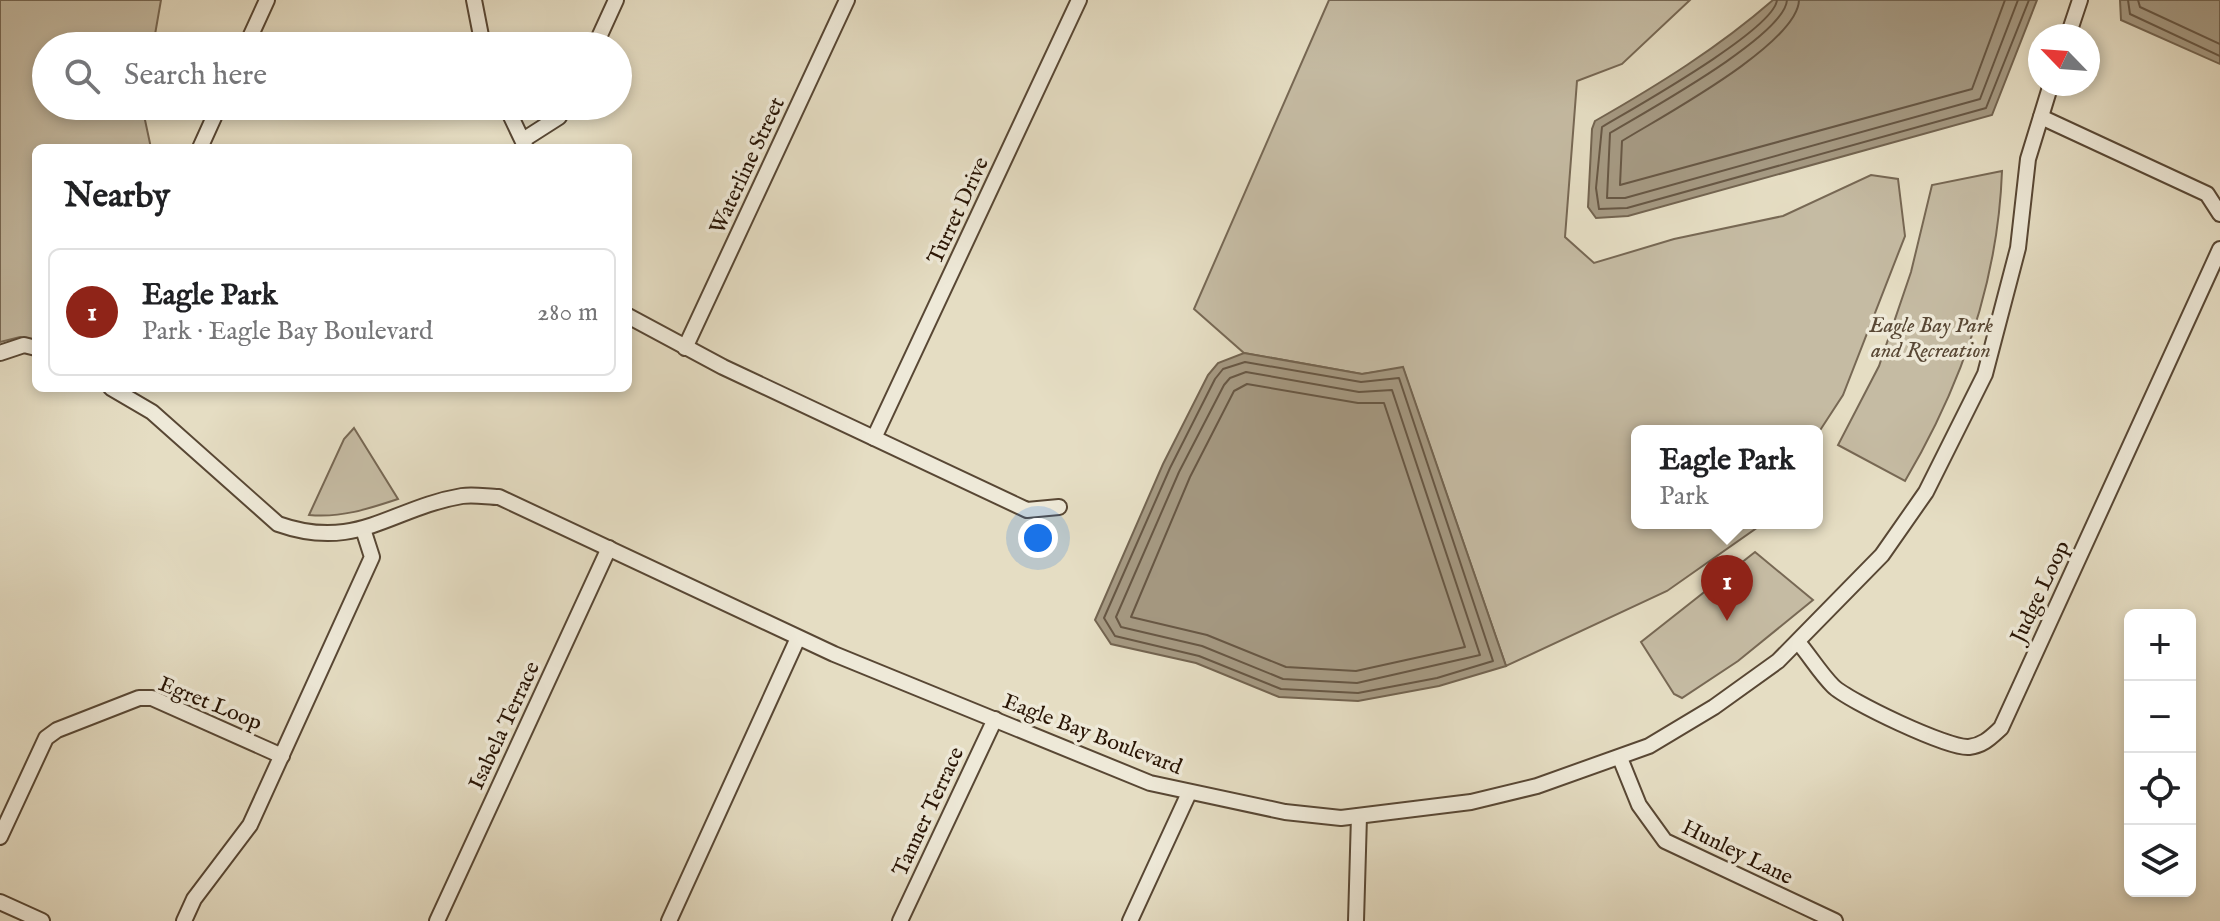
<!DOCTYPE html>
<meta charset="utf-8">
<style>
:root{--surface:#fff;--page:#f2f2f2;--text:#202124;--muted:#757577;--line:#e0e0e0;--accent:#8f2418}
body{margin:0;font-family:"IM FELL English",serif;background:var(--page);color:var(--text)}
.controls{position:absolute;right:24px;bottom:24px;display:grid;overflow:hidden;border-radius:12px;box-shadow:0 4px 12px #0003}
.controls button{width:72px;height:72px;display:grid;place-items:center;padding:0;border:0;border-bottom:2px solid var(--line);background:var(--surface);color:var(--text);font:40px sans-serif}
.compass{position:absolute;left:2028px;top:24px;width:72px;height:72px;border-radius:50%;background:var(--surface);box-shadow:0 4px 12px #0003;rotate:295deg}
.you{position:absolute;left:1038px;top:538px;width:28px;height:28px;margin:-20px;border:6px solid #fff;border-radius:50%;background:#1a73e8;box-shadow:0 0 0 12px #1a73e833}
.badge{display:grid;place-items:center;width:52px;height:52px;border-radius:50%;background:var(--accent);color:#fff;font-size:26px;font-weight:700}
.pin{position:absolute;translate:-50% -66px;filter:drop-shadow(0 2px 4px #0008)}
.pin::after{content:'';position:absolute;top:42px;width:28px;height:24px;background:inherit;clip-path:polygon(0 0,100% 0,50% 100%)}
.popup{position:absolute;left:1631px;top:425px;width:192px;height:104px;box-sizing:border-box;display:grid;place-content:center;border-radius:12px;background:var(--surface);filter:drop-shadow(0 2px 6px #0005);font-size:26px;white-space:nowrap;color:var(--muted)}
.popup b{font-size:30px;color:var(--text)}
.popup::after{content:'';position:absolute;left:50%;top:100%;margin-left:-16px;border:16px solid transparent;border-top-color:var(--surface)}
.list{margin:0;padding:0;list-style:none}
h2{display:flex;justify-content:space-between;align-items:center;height:104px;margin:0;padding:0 32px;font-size:34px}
h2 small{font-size:26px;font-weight:400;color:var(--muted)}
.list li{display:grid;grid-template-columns:52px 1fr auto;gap:24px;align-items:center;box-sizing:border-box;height:128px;margin:0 16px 16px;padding:0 16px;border:2px solid var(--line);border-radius:12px}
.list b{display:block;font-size:30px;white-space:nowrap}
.list p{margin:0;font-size:26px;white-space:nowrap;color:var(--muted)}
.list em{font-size:26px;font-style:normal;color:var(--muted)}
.icon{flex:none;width:44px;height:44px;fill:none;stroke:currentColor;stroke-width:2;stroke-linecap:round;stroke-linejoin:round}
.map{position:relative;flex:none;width:2220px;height:921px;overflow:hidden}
.search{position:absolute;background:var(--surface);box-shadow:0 4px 12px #0003;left:32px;top:32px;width:600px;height:88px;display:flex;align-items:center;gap:20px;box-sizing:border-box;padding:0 28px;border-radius:44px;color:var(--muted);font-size:30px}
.panel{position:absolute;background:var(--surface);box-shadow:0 4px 12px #0003;left:32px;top:144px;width:600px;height:248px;border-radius:12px}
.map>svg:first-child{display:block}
.green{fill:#c5bba3;stroke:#776854;stroke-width:2}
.water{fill:#a59982;stroke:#736450;stroke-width:2}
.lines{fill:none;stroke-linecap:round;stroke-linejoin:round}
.shore{stroke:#675744;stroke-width:2}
.street-casing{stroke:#584734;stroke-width:18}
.street{stroke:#eee9d8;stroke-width:14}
.labels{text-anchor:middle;stroke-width:7;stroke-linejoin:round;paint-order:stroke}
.street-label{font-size:22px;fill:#291505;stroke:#eee9d8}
.park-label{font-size:22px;font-style:italic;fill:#584734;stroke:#eee9d8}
</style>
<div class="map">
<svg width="2220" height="921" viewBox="0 0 2220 921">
<rect width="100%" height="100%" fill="#e5ddc3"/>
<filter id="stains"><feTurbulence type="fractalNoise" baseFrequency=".0025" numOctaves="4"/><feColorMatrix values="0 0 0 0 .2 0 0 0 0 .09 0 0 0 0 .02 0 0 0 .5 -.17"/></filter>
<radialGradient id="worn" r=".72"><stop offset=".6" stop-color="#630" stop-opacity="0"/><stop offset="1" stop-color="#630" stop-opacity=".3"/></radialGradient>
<g class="green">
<path d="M0,0H161L153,46H46V106H142L151,148H36V340L20,337L0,342Z"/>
<path d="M1329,0H1690L1622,64L1577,81L1565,237L1594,263L1674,239L1783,216L1871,175L1898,179L1905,236L1843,395L1817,435V431H1637V523H1760L1758,527L1667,591L1506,666L1403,368L1362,374L1244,353L1194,309Z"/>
<path d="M2002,171C1998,282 1961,386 1905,481L1838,445L1879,366L1911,272L1932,185Z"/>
<path d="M354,428L398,499C368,509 341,518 309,515L344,439Z"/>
<path d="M1755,552L1813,600L1738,661L1682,698L1674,694L1641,642Z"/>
</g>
<g class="water">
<path d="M1773,0H2037L1992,115L1628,216L1596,218L1588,207L1592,129L1595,121C1658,85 1718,48 1773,0Z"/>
<path d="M2120,0H2220V64L2121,20Z"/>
<path d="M1244,353L1362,374L1403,367L1506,666L1439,686L1358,701L1279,697L1196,663L1111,644L1095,620L1163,464L1208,375L1218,363Z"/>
</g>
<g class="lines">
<g class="shore">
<path d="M1777,0C1774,30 1632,109 1602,127L1596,188L1599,209L1627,208L1986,108L2029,0"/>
<path d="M1787,0C1785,36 1643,113 1610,133L1607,198H1625L1980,99L2018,0"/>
<path d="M1799,0C1798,44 1659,118 1622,141L1620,185L1972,89L2005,0"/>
<path d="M2128,0L2130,14L2220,56"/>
<path d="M2138,0L2140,7L2220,44"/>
<path d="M1245,362L1361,382L1399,378L1493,661L1437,678L1358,693L1281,689L1199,656L1115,636L1104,618L1170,468L1215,379L1223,369Z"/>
<path d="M1246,372L1359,392L1392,390L1480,655L1357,683L1283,679L1202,646L1121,627L1116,617L1179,472L1224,385L1230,378Z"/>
<path d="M1247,384L1358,403H1384L1465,647L1356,671L1286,667L1207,635L1131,617L1190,477L1234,391Z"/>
</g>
<defs>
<g id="street">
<path d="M474,0L483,46"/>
<path d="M2068,36L2080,0"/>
<path d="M246,46L267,0"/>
<path d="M595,46L616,0"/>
<path d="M506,106L526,148"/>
<path d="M2041,117L2207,194L2220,214"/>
<path d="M523,140L559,117L565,106"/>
<path d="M200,148L219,106"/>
<path d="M628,316L723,367L1027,510L1059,507"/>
<path d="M685,348L847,0"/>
<path d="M0,353L24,345L36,348"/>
<path d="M111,388L152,412L278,524C357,552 391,508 462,496C474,494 488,497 499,497L834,654L1150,783L1285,812L1341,818L1471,802L1537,786L1649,746L1714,707L1778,661L1882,555L1926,492L1985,374L2018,248L2028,159L2051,84"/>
<path d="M874,438L1079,0"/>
<path d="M1798,642C1810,656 1820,673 1833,686C1848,701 1949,749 1969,747C1984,745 1991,737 2001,728L2220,249"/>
<path d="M1620,758L1639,805L1665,841L1835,921"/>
<path d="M0,837L46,738L57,730L139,698H152L282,756"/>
<path d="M0,902L42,921"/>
<path d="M184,921L194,899L250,825L372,557L363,529"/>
<path d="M437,921L609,548"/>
<path d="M669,921L798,638"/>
<path d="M900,921L995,719"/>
<path d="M1130,921L1189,793"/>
<path d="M1356,921L1359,816"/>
</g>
</defs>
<use href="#street" class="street-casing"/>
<use href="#street" class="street"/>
</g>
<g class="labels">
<g class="street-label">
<text transform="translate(746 165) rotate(-65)" y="8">Waterline Street</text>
<text transform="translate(957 210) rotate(-65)" y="8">Turret Drive</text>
<text transform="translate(2039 591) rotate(-65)" y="8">Judge Loop</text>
<text transform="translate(211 702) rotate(22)" y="8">Egret Loop</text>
<text transform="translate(503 725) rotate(-65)" y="8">Isabela Terrace</text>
<text transform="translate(1093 733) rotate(21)" y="8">Eagle Bay Boulevard</text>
<text transform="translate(927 811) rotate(-65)" y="8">Tanner Terrace</text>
<text transform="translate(1738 851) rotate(26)" y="8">Hunley Lane</text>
</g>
<g class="park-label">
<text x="1931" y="332">Eagle Bay Park<tspan x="1931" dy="25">and Recreation</tspan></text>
</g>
</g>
<rect width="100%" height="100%" filter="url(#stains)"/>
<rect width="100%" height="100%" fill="url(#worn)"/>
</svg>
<div class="controls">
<button>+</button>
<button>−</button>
<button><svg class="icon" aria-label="locate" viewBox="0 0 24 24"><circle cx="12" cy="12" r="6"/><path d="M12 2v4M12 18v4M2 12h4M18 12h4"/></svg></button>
<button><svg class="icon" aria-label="layers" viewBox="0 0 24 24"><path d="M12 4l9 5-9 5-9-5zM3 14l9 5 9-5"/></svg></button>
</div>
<svg class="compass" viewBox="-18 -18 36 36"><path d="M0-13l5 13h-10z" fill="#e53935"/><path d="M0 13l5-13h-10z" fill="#757577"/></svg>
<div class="you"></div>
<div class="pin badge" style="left:1727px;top:621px">1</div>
<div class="popup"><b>Eagle Park</b>Park</div>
<div class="search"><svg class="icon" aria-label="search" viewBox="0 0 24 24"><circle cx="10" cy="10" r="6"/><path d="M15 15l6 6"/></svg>Search here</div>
<section class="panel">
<h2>Nearby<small></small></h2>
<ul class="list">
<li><span class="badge">1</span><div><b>Eagle Park</b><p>Park · Eagle Bay Boulevard</p></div><em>280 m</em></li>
</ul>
</section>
</div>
